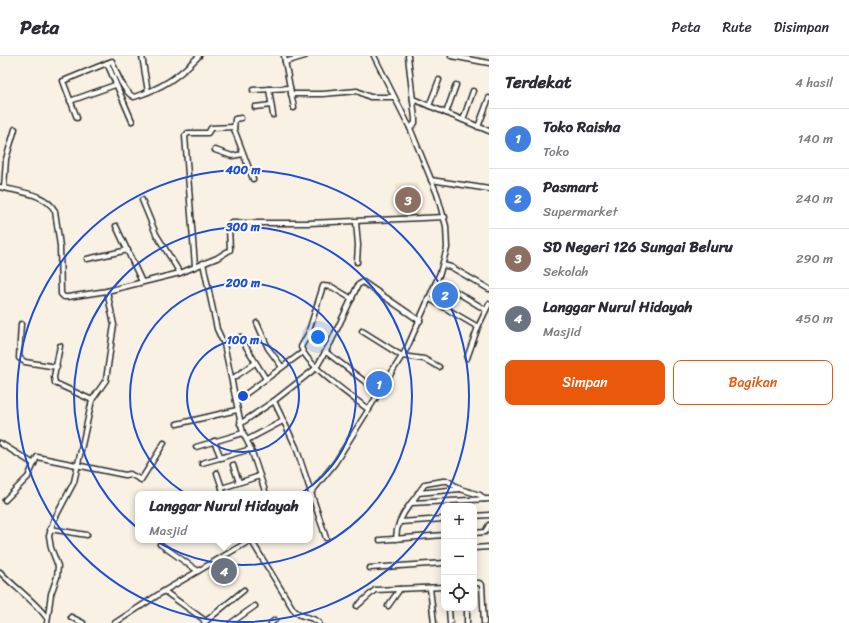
<!DOCTYPE html>
<html lang="id">
<meta charset="utf-8">
<style>
:root{--surface:#fff;--page:#f7f7f7;--text:#2b2b33;--muted:#7c7c81;--line:#e1e1e2;--accent:#ea580c}
body{margin:0;font-family:Sriracha,sans-serif;background:var(--page);color:var(--text)}
.controls{position:absolute;right:12px;bottom:12px;display:grid;overflow:hidden;border-radius:8px;box-shadow:0 2px 10px #0003}
.controls button{width:36px;height:36px;display:grid;place-items:center;padding:0;border:0;border-bottom:1px solid var(--line);background:var(--surface);color:var(--text);font:20px sans-serif}
.you{position:absolute;left:318px;top:281px;width:14px;height:14px;margin:-10px;border:3px solid #fff;border-radius:50%;background:#1a73e8;box-shadow:0 0 0 6px #1a73e833}
.badge{display:grid;place-items:center;width:26px;height:26px;border-radius:50%;background:var(--accent);color:#fff;font-size:13px;font-weight:700}
.pin{position:absolute;translate:-50% -50%;border:2px solid #fff;box-shadow:0 1px 4px #0006}
.popup{position:absolute;left:135px;top:435px;width:178px;height:52px;box-sizing:border-box;display:grid;place-content:center;border-radius:8px;background:var(--surface);filter:drop-shadow(0 1px 3px #0005);font-size:13px;white-space:nowrap;color:var(--muted)}
.popup b{font-size:15px;color:var(--text)}
.popup::after{content:'';position:absolute;left:50%;top:100%;margin-left:-8px;border:8px solid transparent;border-top-color:var(--surface)}
.list{margin:0;padding:0;list-style:none}
h2{display:flex;justify-content:space-between;align-items:center;height:52px;margin:0;padding:0 16px;font-size:17px}
h2 small{font-size:13px;font-weight:400;color:var(--muted)}
.list li{display:grid;grid-template-columns:26px 1fr auto;gap:12px;align-items:center;box-sizing:border-box;height:60px;padding:0 16px;border-top:1px solid var(--line)}
.list b{display:block;font-size:15px;white-space:nowrap}
.list p{margin:0;font-size:13px;white-space:nowrap;color:var(--muted)}
.list em{font-size:13px;font-style:normal;color:var(--muted)}
.actions{display:flex;gap:8px;padding:12px 16px}
.actions a{flex:1;padding:9px 0;border:1px solid var(--accent);border-radius:8px;text-align:center;font-size:14px;color:var(--accent)}
.actions .main{background:var(--accent);color:#fff}
.icon{flex:none;width:22px;height:22px;fill:none;stroke:currentColor;stroke-width:2;stroke-linecap:round;stroke-linejoin:round}
.map{position:relative;flex:none;width:489px;height:567px;overflow:hidden}
header{display:flex;align-items:center;gap:24px;box-sizing:border-box;height:56px;padding:0 20px;background:var(--surface);border-bottom:1px solid var(--line)}
header strong{font-size:19px}
nav{display:flex;gap:22px;margin-inline-start:auto;font-size:14px}
main{display:flex}
aside{flex:1;background:var(--surface)}
.map>svg:first-child{display:block}
.built{fill:#f4e4ce}
.lines{fill:none;stroke-linecap:round;stroke-linejoin:round}
.street-casing{stroke:#2b2b2b;stroke-width:7}
.street{stroke:#fdfcf7;stroke-width:4}
.ring{fill:none;stroke:#1d4ed8;stroke-width:2}
.centre{fill:#1d4ed8;stroke:#fdfcf7;stroke-width:2}
.ring-label{font-size:12px;text-anchor:middle;font-weight:bold;fill:#1d4ed8;stroke:#fdfcf7;stroke-width:4;stroke-linejoin:round;paint-order:stroke}
</style>
<header>
<strong>Peta</strong>
<nav><a>Peta</a><a>Rute</a><a>Disimpan</a></nav>
</header>
<main>
<div class="map">
<svg width="489" height="567" viewBox="0 0 489 567">
<rect width="100%" height="100%" fill="#f9f1e4"/>
<filter id="ink" filterUnits="userSpaceOnUse"><feTurbulence type="fractalNoise" baseFrequency=".025" numOctaves="2"/><feDisplacementMap in="SourceGraphic" scale="8" xChannelSelector="R" yChannelSelector="G"/><feConvolveMatrix kernelMatrix="1 2 1 2 8 2 1 2 1" color-interpolation-filters="sRGB"/></filter>
<g filter="url(#ink)">
<path class="built" d="M418,126L420,161L397,162L396,127Z"/>
<g class="lines">
<defs>
<g id="street">
<path d="M142,0L148,36"/>
<path d="M284,0L294,52"/>
<path d="M408,0L415,63V67L410,72"/>
<path d="M451,0L489,7"/>
<path d="M285,6L305,0"/>
<path d="M107,7L132,65"/>
<path d="M269,33L273,59"/>
<path d="M253,34L290,32"/>
<path d="M291,38H323L357,35L370,41H394"/>
<path d="M413,43L489,75"/>
<path d="M70,45L115,29"/>
<path d="M429,50L439,24"/>
<path d="M255,51L271,49"/>
<path d="M446,57L456,29"/>
<path d="M77,62L63,25L112,5C116,15 123,36 134,41C163,32 178,21 199,0"/>
<path d="M241,62L235,63L234,73L253,123"/>
<path d="M463,64L473,35"/>
<path d="M478,71L489,42"/>
<path d="M215,94L232,100L243,98"/>
<path d="M431,124L489,133"/>
<path d="M0,131C19,136 45,137 55,155L60,190L61,238L64,241H68L107,235L180,217L217,202L230,194L229,171L231,167H309L445,161"/>
<path d="M4,132L6,103L15,73"/>
<path d="M142,144L156,178L180,217"/>
<path d="M356,166L358,189L357,206"/>
<path d="M116,170L142,226"/>
<path d="M87,203L128,194"/>
<path d="M203,207L217,273L224,288L236,345"/>
<path d="M443,209L451,211L489,233"/>
<path d="M195,210L185,80L188,77H208L211,72L234,71"/>
<path d="M435,228L450,232L486,254"/>
<path d="M428,242L478,271"/>
<path d="M352,243L332,231L323,230L308,278L301,291C307,310 353,341 369,354"/>
<path d="M257,267L268,292L282,311"/>
<path d="M21,268L19,302L25,306L57,311"/>
<path d="M362,275L402,300L424,303L439,311"/>
<path d="M240,281L266,323"/>
<path d="M326,296L380,337"/>
<path d="M467,302L478,271L489,248"/>
<path d="M232,323L255,307"/>
<path d="M92,344L106,324L113,275L114,269L107,235"/>
<path d="M274,345L296,391L326,482"/>
<path d="M177,368L237,354"/>
<path d="M240,368L274,345L316,312L331,286L358,229L363,226L420,265"/>
<path d="M247,384L283,365"/>
<path d="M214,385L221,402"/>
<path d="M0,387L34,408"/>
<path d="M196,391L243,377"/>
<path d="M202,407L251,393"/>
<path d="M233,409L239,426"/>
<path d="M217,417L222,432"/>
<path d="M418,437L460,433"/>
<path d="M223,438L222,432L225,431L260,420"/>
<path d="M266,438L251,393L243,377L236,345L303,296"/>
<path d="M310,438L335,407L407,292L440,217L447,192L446,170L437,138L410,72L374,0"/>
<path d="M5,444L28,421L37,401L125,419L130,418L141,424L164,387"/>
<path d="M411,447L425,428L443,425H448L460,433L480,439L484,443"/>
<path d="M474,460L489,459"/>
<path d="M400,466L444,463"/>
<path d="M50,473L87,479"/>
<path d="M474,477L485,476L489,469"/>
<path d="M396,483C396,469 402,458 411,447L489,443"/>
<path d="M380,484L444,479"/>
<path d="M160,488L198,515"/>
<path d="M474,492L489,491"/>
<path d="M370,512L444,507"/>
<path d="M0,516C15,532 34,544 47,562"/>
<path d="M474,527H479L482,529L484,567"/>
<path d="M430,532L434,567"/>
<path d="M164,535L203,563L205,567"/>
<path d="M357,550L375,534L444,531"/>
<path d="M388,550L400,533"/>
<path d="M449,552L450,567"/>
<path d="M467,552V567"/>
<path d="M71,561L83,567"/>
<path d="M205,566L244,534"/>
<path d="M47,567L51,538L57,521L58,510L51,492L49,480L53,466L74,426L92,344L55,327L54,321L60,290"/>
<path d="M115,567L164,535L251,484L293,553C302,564 312,559 319,567"/>
<path d="M231,567L255,550"/>
<path d="M271,567L275,564"/>
</g>
</defs>
<use href="#street" class="street-casing"/>
<use href="#street" class="street"/>
</g>
</g>
<g class="ring">
<circle cx="243" cy="340" r="56"/>
<circle cx="243" cy="340" r="113"/>
<circle cx="243" cy="340" r="169"/>
<circle cx="243" cy="340" r="226"/>
</g>
<circle cx="243" cy="340" r="6" class="centre"/>
<g class="ring-label">
<text x="243" y="118">400 m</text>
<text x="243" y="175">300 m</text>
<text x="243" y="231">200 m</text>
<text x="243" y="288">100 m</text>
</g>
</svg>
<div class="controls">
<button>+</button>
<button>−</button>
<button><svg class="icon" aria-label="locate" viewBox="0 0 24 24"><circle cx="12" cy="12" r="6"/><path d="M12 2v4M12 18v4M2 12h4M18 12h4"/></svg></button>
</div>
<div class="you"></div>
<div class="pin badge" style="left:379px;top:328px;background:#3f7fe0">1</div>
<div class="pin badge" style="left:445px;top:239px;background:#3f7fe0">2</div>
<div class="pin badge" style="left:408px;top:144px;background:#8d6e63">3</div>
<div class="pin badge" style="left:224px;top:515px;background:#6b7280">4</div>
<div class="popup"><b>Langgar Nurul Hidayah</b>Masjid</div>
</div>
<aside>
<h2>Terdekat<small>4 hasil</small></h2>
<ul class="list">
<li><span class="badge" style="background:#3f7fe0">1</span><div><b>Toko Raisha</b><p>Toko</p></div><em>140 m</em></li>
<li><span class="badge" style="background:#3f7fe0">2</span><div><b>Pasmart</b><p>Supermarket</p></div><em>240 m</em></li>
<li><span class="badge" style="background:#8d6e63">3</span><div><b>SD Negeri 126 Sungai Beluru</b><p>Sekolah</p></div><em>290 m</em></li>
<li><span class="badge" style="background:#6b7280">4</span><div><b>Langgar Nurul Hidayah</b><p>Masjid</p></div><em>450 m</em></li>
</ul>
<div class="actions"><a class="main">Simpan</a><a>Bagikan</a></div>
</aside>
</main>
